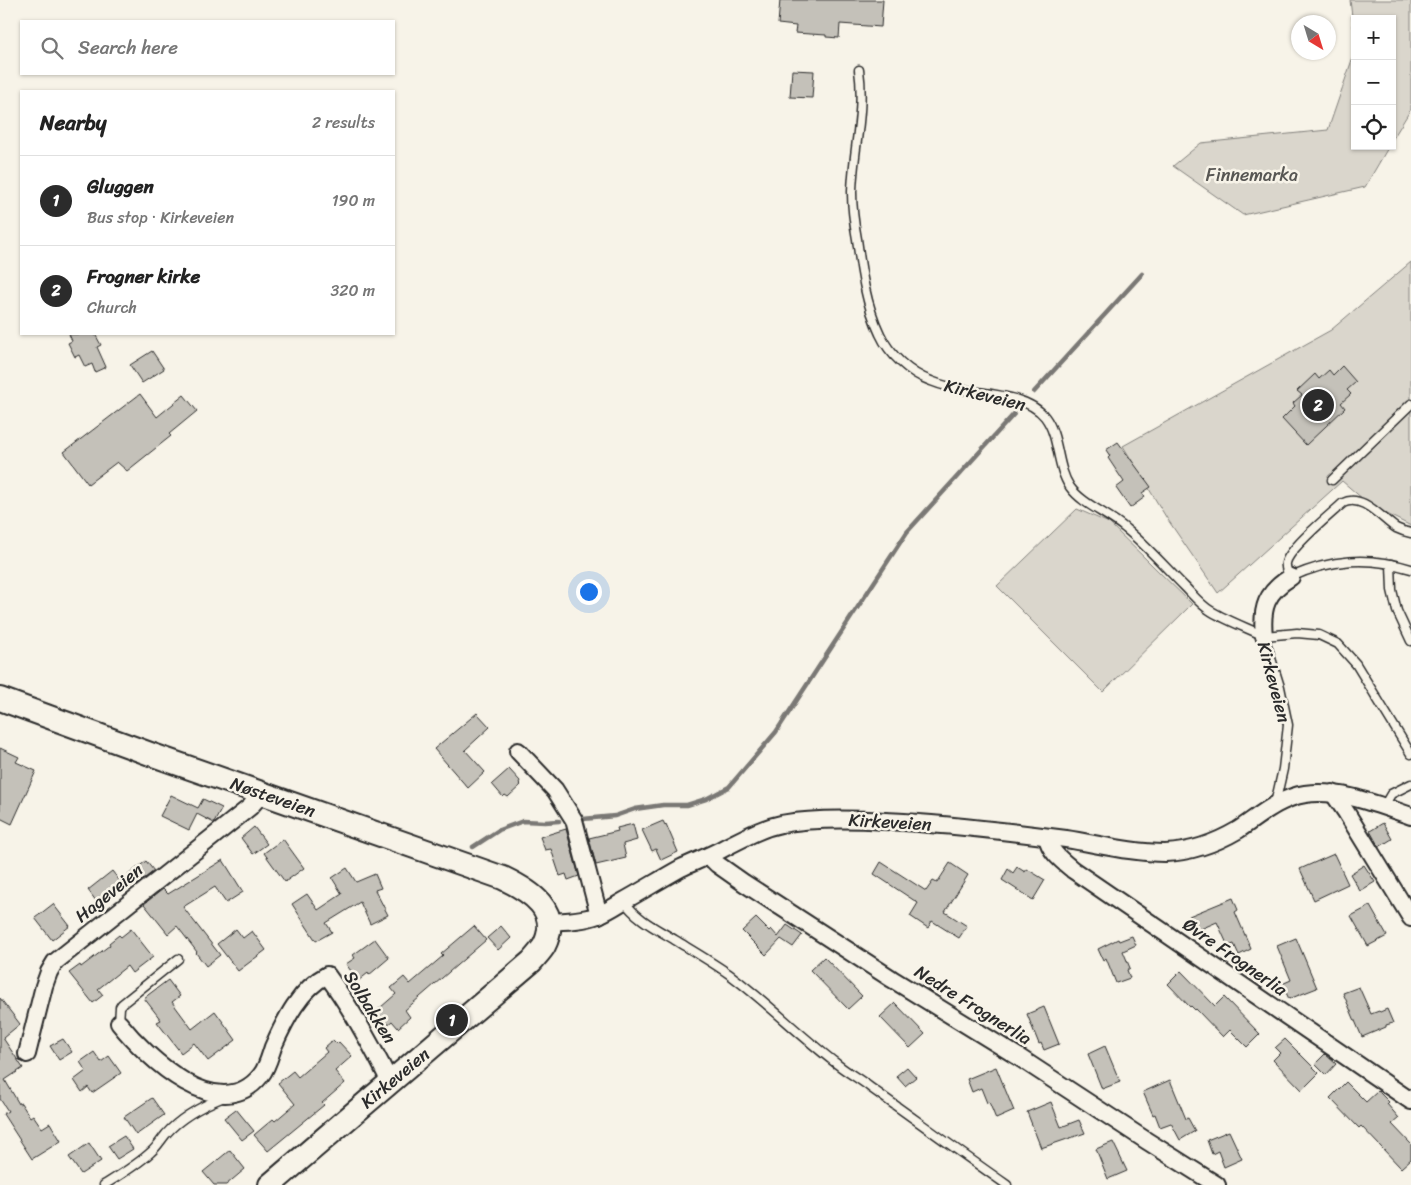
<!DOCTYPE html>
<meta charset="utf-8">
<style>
:root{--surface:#fff;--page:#f2f2f2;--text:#222;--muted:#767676;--line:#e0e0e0;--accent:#2b2b2b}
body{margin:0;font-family:Sriracha,sans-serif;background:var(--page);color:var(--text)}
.controls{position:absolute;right:15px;top:15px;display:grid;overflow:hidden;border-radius:0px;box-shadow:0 1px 4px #0004}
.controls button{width:45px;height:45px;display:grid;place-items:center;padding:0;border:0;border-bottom:1px solid var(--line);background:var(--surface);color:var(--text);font:25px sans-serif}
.compass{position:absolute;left:1291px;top:15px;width:45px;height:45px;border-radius:50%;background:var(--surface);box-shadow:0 1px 4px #0004;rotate:142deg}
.you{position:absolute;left:588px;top:591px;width:18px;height:18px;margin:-12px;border:4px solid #fff;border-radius:50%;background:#1a73e8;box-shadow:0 0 0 8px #1a73e833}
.badge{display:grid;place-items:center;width:32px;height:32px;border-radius:50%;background:var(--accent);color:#fff;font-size:16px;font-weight:700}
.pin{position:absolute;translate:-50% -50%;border:2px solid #fff;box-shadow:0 1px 5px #0006}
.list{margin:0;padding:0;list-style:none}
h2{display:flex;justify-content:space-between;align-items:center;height:65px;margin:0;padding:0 20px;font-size:21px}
h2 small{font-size:16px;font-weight:400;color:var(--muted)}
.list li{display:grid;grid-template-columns:32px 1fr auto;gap:15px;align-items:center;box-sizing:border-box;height:90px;padding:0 20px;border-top:1px solid var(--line)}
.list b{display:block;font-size:19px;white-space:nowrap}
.list p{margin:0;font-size:16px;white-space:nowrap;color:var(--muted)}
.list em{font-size:16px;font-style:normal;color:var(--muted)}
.icon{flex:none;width:28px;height:28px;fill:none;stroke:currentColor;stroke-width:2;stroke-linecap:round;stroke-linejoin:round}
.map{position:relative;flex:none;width:1411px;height:1185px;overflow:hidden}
.search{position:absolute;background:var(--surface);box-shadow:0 1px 4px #0004;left:20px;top:20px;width:375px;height:55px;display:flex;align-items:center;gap:12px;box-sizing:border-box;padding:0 18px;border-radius:0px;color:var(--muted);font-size:19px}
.panel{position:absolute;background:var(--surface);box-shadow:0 1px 4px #0004;left:20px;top:90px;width:375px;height:245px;border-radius:0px}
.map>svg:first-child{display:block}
.green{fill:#dad6cc;stroke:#82807c}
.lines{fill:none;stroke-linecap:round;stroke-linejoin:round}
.stream{stroke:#7a7874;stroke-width:4.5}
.building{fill:#c4c1b9;stroke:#2b2b2b}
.lane-casing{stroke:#2b2b2b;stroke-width:11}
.street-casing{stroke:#2b2b2b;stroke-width:20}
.secondary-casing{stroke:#2b2b2b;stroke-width:26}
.lane{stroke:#f7f3e8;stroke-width:8}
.street{stroke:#f7f3e8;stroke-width:16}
.secondary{stroke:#f7f3e8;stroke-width:22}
.labels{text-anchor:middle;stroke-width:5;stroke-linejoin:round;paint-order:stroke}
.park-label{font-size:18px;fill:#575653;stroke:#f7f3e8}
.street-label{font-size:18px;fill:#2b2b2b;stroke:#f7f3e8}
</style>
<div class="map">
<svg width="1411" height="1185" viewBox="0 0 1411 1185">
<rect width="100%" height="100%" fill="#f7f3e8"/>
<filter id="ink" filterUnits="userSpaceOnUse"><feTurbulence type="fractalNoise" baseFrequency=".02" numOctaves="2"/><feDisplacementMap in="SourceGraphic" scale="10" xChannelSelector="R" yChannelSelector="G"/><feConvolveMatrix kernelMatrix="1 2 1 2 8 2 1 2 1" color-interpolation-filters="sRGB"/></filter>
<g filter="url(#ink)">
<g class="green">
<path d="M1350,0H1411V109L1392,140V19H1355V41Z"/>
<path d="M1355,51V146H1389L1365,187L1243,215L1173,166L1201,143L1328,130Z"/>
<path d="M1411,262V526L1371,506L1342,481L1218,593L1166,517L1123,446L1331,330Z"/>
<path d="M1077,509L1109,523L1192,604L1103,692L997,586Z"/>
</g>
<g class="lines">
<g class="stream">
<path d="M1034,392L1142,274"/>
<path d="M583,819L615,816L635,809L663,805H687L706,799L729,787L776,732L907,532L1014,414"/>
<path d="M473,847L499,830L523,821L545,822L559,821"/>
</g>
</g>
<g class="building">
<path d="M780,0H883L881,27L840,24L839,38L826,37V35L795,33L796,26L778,24Z"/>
<path d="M792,70L814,71L812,98L790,97Z"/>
<path d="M69,334H95L101,345L97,347L106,367L95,372L92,364L85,367L79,355L75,357L68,343L72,341Z"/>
<path d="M152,351L164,369L142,383L130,365Z"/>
<path d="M1342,366L1356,382L1347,390L1351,394L1341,403L1345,408L1306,445L1282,419L1295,406L1293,403L1302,395L1297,391L1315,374L1319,379L1329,370L1333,375Z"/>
<path d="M140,394L157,417L184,395L197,411L169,434L171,436L127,471L117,462L88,484L64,452Z"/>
<path d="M1118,442L1151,487L1142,493L1145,497L1130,508L1116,488L1124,482L1108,458L1110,456L1106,450Z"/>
<path d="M477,713L490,727L465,750L485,772L468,788L434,749Z"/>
<path d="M0,748L19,757L16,762L36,771L12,824L0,818Z"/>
<path d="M509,769L520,781L519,783L521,785L508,797L505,795L503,797L492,784Z"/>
<path d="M171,795L198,808L203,799L222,808L214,823L197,814L189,830L160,816Z"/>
<path d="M663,821L665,825L666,824L678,852L661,860L656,849L652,851L642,830Z"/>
<path d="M1383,823L1392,839L1379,847L1370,831Z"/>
<path d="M633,824L637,840L623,844L626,858L596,865L589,838L618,831L617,828Z"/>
<path d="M254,827L267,844L253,854L241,838Z"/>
<path d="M566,829L579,876L568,880L566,874L560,876L551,849L545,850L540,837Z"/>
<path d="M283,839L304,868L285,882L264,853Z"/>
<path d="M1334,854L1348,884L1314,900L1300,869Z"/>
<path d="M223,860L243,892L226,903L215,887L183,907L220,955L206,966L196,953L197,952L177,926L168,934L144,904L163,889L168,894Z"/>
<path d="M146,861L154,871L136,885L128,875Z"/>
<path d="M881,862L926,891L933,881L937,883L950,863L968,875L945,912L967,926L959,938L932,921L928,928L910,916L918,903L874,874Z"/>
<path d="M1364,865L1375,882L1360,891L1350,874Z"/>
<path d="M1017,867L1025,872L1027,869L1045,880L1033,900L1002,880L1008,869L1013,873Z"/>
<path d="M347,868L356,882L375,874L381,888L375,890L388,915L370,924L360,902L326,923L332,932L316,941L292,904L307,894L318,910L342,894L332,878Z"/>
<path d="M112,871L123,885L99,905L88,890Z"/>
<path d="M1233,898L1238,910L1235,912L1251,949L1239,955L1234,944L1228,946L1217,922L1196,931L1189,916Z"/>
<path d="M53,904L70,926L52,940L35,918Z"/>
<path d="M1370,906L1387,936L1368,946L1351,916Z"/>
<path d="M756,918L769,931L771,929L778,937L787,925L802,935L793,947L781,939L766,955L742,931Z"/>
<path d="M474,926L486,940L405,1010L410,1017L398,1028L392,1021L385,1027L373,1014L396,994L391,988L404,977L410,984L443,956L441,954Z"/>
<path d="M501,926L511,938L498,950L487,938Z"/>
<path d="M131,929L153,957L132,973L127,966L98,989L103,995L93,1003L69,973L80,965L81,967L110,945L109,943L119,935L121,937Z"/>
<path d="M236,929L243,938L252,931L266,950L238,971L217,944Z"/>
<path d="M1132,936L1136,945L1123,951L1130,968L1127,970L1130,978L1116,983L1106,958L1103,960L1098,949L1118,939L1119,941Z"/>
<path d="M1296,938L1317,988L1289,999L1282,984L1291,980L1277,946Z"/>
<path d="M375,939L389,958L369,975L368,973L358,981L346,964L355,958L353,955Z"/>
<path d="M824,957L862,996L848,1009L810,970Z"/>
<path d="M1181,971L1215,1006L1224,997L1260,1034L1247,1047L1230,1030L1223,1037L1196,1009L1195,1010L1191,1006L1190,1007L1168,984Z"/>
<path d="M168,980L180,996L172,1002L192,1029L215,1011L236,1040L208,1061L194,1043L181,1053L157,1022L161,1020L144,998Z"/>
<path d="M1359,987L1371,1014L1379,1011L1380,1012L1387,1009L1393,1023L1386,1025V1027L1362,1037L1343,993Z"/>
<path d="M0,998L20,1024L3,1038L23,1068L5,1080L19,1104L21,1103L30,1117L33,1115L42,1128L50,1123L61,1141L32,1159L3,1114L8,1111L0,1099Z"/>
<path d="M895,1003L925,1034L910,1048L880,1017Z"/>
<path d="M1044,1007L1059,1044L1044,1050L1041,1043L1039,1044L1027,1014Z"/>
<path d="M63,1039L72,1052L59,1060L50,1046Z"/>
<path d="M1285,1039L1319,1073L1302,1090L1273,1060L1280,1053L1275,1048Z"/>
<path d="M333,1040L337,1044L339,1042L352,1056L335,1071L345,1083L322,1103L324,1105L268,1151L254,1135L273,1119L275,1121L295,1104L278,1083L293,1071L298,1077L327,1052L324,1048Z"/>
<path d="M1105,1046L1120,1082L1102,1089L1088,1054Z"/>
<path d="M94,1052L101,1062L109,1056L121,1073L92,1093L88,1087L82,1092L74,1080L86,1071L80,1062Z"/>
<path d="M1325,1054L1336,1064L1326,1075L1315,1064Z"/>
<path d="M907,1067L916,1077L905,1086L896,1076Z"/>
<path d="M996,1067L1014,1111L996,1119L989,1102L987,1103L981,1088L972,1092L967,1079Z"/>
<path d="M1170,1080L1186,1119L1188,1118L1195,1131L1180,1140L1171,1123L1160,1127L1155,1114L1153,1115L1143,1092Z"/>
<path d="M1346,1082L1366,1102L1378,1091L1389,1102L1387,1104L1399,1118L1392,1124L1411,1144V1159L1401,1168L1361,1126L1359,1128L1330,1098Z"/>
<path d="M152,1098L164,1115L136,1135L124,1117Z"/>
<path d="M1051,1102L1061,1127L1079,1120L1085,1133L1041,1148L1027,1112Z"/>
<path d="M236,1109L254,1131L242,1140L224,1118Z"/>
<path d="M1229,1131L1242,1159L1224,1167L1218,1151L1212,1154L1207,1140Z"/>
<path d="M124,1136L133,1149L117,1159L108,1146Z"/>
<path d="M1113,1142L1127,1171L1108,1179L1096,1149Z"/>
<path d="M89,1143L101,1161L81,1174L69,1157Z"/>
<path d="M230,1150L245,1169L226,1185H214L203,1172Z"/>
</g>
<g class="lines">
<defs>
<g id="lane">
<path d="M859,70C865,111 853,151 852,192C852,208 854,223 857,239C861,270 866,305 880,334C889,354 909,373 931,381C941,385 953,388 965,390C988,394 1029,396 1045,417C1060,437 1056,466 1070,487C1083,505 1108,513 1126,529C1147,546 1165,567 1185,587C1193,595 1201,605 1211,611C1226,620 1247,628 1264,636"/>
<path d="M1332,480L1411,404"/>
<path d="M1411,533C1406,532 1400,530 1396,528C1381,518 1362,493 1343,503C1330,515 1289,548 1286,563C1285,569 1288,573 1291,577C1331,559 1368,556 1411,569"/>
<path d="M1391,564L1392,590L1397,611L1411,641"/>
<path d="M1264,636L1297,633L1319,635L1338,644L1356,664L1411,754"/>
<path d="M1264,636L1280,687L1288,725L1283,769L1275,804"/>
<path d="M1384,806L1391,794L1411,784"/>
<path d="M624,901C636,919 657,929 675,940C693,951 712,962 729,974C767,1002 800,1036 837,1064C848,1073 860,1079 871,1088C916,1120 961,1153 1007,1185"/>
<path d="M119,1023L120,1007L122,1004L178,959"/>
<path d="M104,1185C120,1175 137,1165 151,1152C157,1147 161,1140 166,1134C180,1118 204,1105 224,1097"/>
</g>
<g id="street">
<path d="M1264,636C1261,608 1266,592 1291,577"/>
<path d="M518,751L555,790L574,820L599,915"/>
<path d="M1333,793L1346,812L1411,918"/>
<path d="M1047,837C1050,852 1061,860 1073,870L1411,1101"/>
<path d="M709,856L717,864L744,883L892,979L1017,1056L1147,1141L1217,1185"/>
<path d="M549,922C565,921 582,921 598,915C606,912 614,907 622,902C642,891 661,879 681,868C696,861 712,855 726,847C744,838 761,828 781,824C815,818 851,819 885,821C946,824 1006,831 1066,839C1098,844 1132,853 1165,853C1190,852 1216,843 1238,830C1259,816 1279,798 1305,794C1340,789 1379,805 1411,816"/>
<path d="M119,1023C146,1057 220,1128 261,1075C267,1068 270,1056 273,1047C285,1020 300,989 327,975C352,1009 372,1046 390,1082"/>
<path d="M27,1054L44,986L49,972L55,962L215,835L250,807L262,793"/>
</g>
<path id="secondary" d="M0,699L153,755L503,878C530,891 562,910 544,946C541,951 536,956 532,961L270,1185"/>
</defs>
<use href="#lane" class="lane-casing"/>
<use href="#street" class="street-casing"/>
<use href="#secondary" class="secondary-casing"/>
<use href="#lane" class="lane"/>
<use href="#street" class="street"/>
<use href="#secondary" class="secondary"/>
</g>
</g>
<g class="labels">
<g class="park-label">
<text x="1252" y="181">Finnemarka</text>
</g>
<g class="street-label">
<text transform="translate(985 395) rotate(14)" y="6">Kirkeveien</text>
<text transform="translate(1274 682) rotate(75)" y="6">Kirkeveien</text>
<text transform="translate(273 797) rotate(19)" y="6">Nøsteveien</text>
<text transform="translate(890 822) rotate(3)" y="6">Kirkeveien</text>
<text transform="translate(109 893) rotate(-39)" y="6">Hageveien</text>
<text transform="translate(1235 957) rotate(35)" y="6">Øvre Frognerlia</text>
<text transform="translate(973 1005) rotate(32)" y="6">Nedre Frognerlia</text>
<text transform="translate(370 1007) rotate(58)" y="6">Solbakken</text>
<text transform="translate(395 1078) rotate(-40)" y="6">Kirkeveien</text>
</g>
</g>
</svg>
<div class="controls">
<button>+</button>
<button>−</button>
<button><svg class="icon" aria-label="locate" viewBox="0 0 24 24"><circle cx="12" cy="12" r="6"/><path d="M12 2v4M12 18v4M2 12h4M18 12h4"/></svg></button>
</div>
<svg class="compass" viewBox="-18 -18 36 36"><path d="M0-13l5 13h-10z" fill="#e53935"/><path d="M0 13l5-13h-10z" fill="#767676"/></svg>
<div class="you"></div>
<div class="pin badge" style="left:452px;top:1020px">1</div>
<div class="pin badge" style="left:1318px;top:405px">2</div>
<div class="search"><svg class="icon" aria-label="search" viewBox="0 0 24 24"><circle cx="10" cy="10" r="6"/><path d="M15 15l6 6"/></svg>Search here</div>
<section class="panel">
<h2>Nearby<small>2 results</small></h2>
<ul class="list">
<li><span class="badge">1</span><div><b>Gluggen</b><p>Bus stop · Kirkeveien</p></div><em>190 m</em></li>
<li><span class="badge">2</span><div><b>Frogner kirke</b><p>Church</p></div><em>320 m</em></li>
</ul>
</section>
</div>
